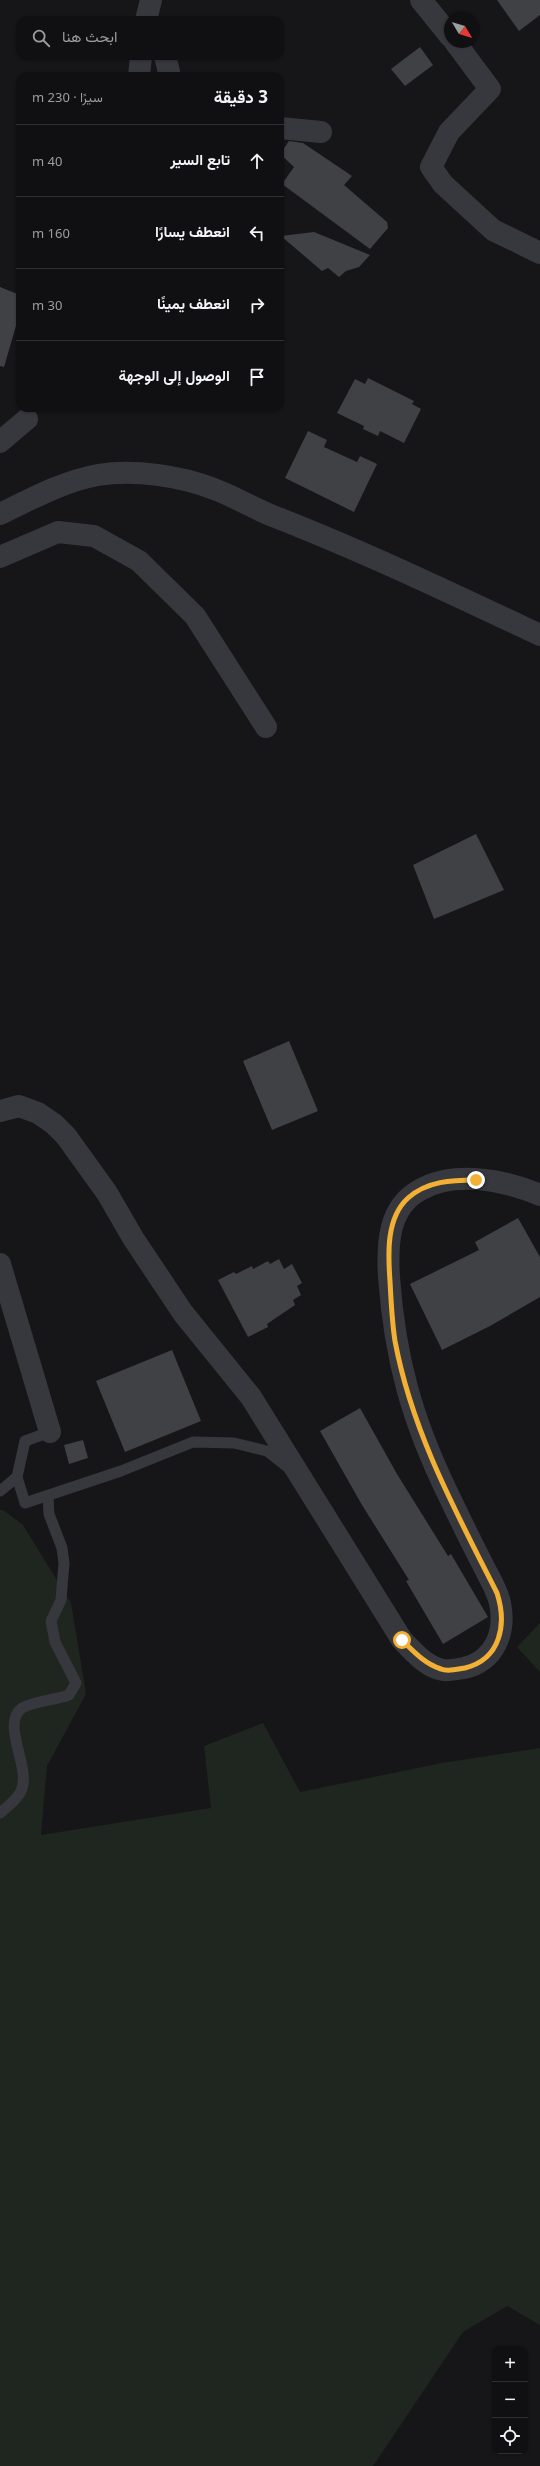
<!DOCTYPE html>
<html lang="ar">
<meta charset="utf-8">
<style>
:root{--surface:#101012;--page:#19191b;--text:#f1f3f6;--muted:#9c9d9f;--line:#303032}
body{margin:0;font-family:"Noto Sans",Vazirmatn,sans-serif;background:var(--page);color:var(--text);direction:rtl}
.controls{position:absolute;right:12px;bottom:12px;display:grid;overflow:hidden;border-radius:8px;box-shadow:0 1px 3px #0004}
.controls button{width:36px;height:36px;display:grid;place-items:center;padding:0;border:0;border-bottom:1px solid var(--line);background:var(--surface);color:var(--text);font:20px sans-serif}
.compass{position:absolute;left:444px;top:12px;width:36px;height:36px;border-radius:50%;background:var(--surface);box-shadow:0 1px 3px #0004;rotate:128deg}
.stop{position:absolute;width:12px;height:12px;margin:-9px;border:3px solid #f2b134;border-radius:50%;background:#fff}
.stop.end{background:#f2b134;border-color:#fff;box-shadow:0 1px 4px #0008}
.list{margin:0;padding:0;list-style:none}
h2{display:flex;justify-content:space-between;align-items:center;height:52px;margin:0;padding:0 16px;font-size:17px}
h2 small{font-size:13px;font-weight:400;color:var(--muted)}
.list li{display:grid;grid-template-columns:26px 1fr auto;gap:12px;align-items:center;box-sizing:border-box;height:72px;padding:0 16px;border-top:1px solid var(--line)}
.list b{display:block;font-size:15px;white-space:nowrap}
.list em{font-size:13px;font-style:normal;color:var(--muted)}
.icon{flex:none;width:22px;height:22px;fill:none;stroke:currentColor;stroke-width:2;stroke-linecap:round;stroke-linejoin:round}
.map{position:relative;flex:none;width:540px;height:2466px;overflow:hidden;direction:ltr}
.search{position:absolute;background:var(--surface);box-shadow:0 1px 3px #0004;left:16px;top:16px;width:268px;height:44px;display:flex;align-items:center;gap:10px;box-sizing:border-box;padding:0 14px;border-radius:12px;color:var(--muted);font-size:15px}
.panel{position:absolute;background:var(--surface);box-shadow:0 1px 3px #0004;left:16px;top:72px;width:268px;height:340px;border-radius:12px;direction:rtl}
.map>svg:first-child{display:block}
.green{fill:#1e261f}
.building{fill:#404145}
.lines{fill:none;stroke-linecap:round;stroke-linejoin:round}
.service{stroke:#37383d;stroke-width:11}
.minor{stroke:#37383d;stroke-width:22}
.route{stroke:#f2b134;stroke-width:5}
</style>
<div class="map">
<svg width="540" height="2466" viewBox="0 0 540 2466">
<rect width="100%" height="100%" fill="#161618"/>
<g class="green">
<path d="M0,1510H3L23,1525L71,1603L86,1694L47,1766L41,1835L211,1808L204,1746L263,1723L300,1792L442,1763L540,1748V2325L507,2306L463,2332L373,2466H0Z"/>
<path d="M540,1623V1672L517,1647Z"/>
</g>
<g class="building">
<path d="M497,0H540V15L519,31Z"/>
<path d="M420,47L433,65L405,86L391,69Z"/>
<path d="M289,141L303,143L352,176L344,185L387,222L388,228L370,249L282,184L294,167L280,154Z"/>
<path d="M314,232L370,255L359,267L346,271L339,277L328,268L322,271L281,236Z"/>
<path d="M0,287L20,295V312L4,367L0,366Z"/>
<path d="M368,378L414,401L412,404L421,409L404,443L380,431L378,436L363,429L364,426L337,413L355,379L365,384Z"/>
<path d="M308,431L327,440L324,447L357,462L360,456L377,464L354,512L285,478Z"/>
<path d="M476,834L504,890L434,919L413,865Z"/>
<path d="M289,1041L318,1111L272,1130L243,1061Z"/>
<path d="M518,1218L540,1257V1297L490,1326L442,1350L410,1284L479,1250L475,1242Z"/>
<path d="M279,1259L284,1269L292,1264L302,1283L297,1286L301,1295L293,1300L295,1305L267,1324L268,1327L248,1337L218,1280L234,1272L236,1274L252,1266L253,1269L268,1261L270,1264Z"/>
<path d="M172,1350L201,1421L125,1452L96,1381Z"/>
<path d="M360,1408L397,1474L448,1556L451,1554L488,1617L443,1644L406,1581L409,1580L362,1505L320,1431Z"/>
<path d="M83,1440L88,1458L69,1464L64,1445Z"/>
</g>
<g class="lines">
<g class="service">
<path d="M50,1432L25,1441L17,1477L25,1503L121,1471L193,1442L234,1443L267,1451L286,1466"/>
<path d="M0,1491L17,1477"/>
<path d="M0,1813C7,1807 17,1800 21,1791C32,1768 0,1724 22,1708C35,1701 55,1700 69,1695L76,1683L55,1642L51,1621L61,1600L64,1563L62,1548L49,1514L48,1497"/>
</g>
<g class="minor">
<path d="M421,0L450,36"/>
<path d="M146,20L151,0"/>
<path d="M455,42L490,89L449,132L431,167L443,184L493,230L540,253"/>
<path d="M165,56L170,76"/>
<path d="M139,76L141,56"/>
<path d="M280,128L321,132"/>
<path d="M0,442L27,419"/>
<path d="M0,514C31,499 64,481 98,475C134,469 181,476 214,489C236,497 256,510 278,518C367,553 453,594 540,635"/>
<path d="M0,557L58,532L94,536L139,561L195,616L266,727"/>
<path d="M0,1111L19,1106L38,1113L54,1124L66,1136L107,1193L133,1238L183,1313L251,1397L402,1640C413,1651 426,1667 443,1670C449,1671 458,1669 464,1668C495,1661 506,1632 500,1603C497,1589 488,1576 482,1563C470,1540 459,1517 448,1494C412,1420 395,1359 389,1277C387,1245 388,1207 420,1190C454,1170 506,1180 540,1195"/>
<path d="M0,1264L50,1432"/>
</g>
</g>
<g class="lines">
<path class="route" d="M402,1640C414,1652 425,1664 441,1669C448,1672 458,1669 465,1668C501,1659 507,1624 497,1593C456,1512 412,1432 395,1341C392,1322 391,1301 390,1281C388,1254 386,1218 408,1198C427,1181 452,1180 476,1180"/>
</g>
</svg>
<div class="controls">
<button>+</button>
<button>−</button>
<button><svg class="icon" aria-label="locate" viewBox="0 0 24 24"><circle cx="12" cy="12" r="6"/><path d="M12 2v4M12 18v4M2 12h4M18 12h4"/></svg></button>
</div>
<svg class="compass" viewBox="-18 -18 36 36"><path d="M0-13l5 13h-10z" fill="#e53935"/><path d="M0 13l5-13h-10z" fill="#9c9d9f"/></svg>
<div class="stop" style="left:402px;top:1640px"></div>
<div class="stop end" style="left:476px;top:1180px"></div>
<div class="search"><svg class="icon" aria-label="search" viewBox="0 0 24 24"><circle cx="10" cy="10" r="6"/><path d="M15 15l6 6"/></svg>ابحث هنا</div>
<section class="panel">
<h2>3 دقيقة<small>سيرًا · 230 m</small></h2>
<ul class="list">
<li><svg class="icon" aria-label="ahead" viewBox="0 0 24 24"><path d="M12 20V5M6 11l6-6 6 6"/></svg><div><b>تابع السير</b></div><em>40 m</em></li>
<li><svg class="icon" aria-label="left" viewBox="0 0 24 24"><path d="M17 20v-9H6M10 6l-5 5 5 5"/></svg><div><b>انعطف يسارًا</b></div><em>160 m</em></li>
<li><svg class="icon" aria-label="right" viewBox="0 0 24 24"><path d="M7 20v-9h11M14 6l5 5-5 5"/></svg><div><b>انعطف يمينًا</b></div><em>30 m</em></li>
<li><svg class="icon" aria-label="arrive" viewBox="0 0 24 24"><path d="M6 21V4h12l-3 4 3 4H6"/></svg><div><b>الوصول إلى الوجهة</b></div></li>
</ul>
</section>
</div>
